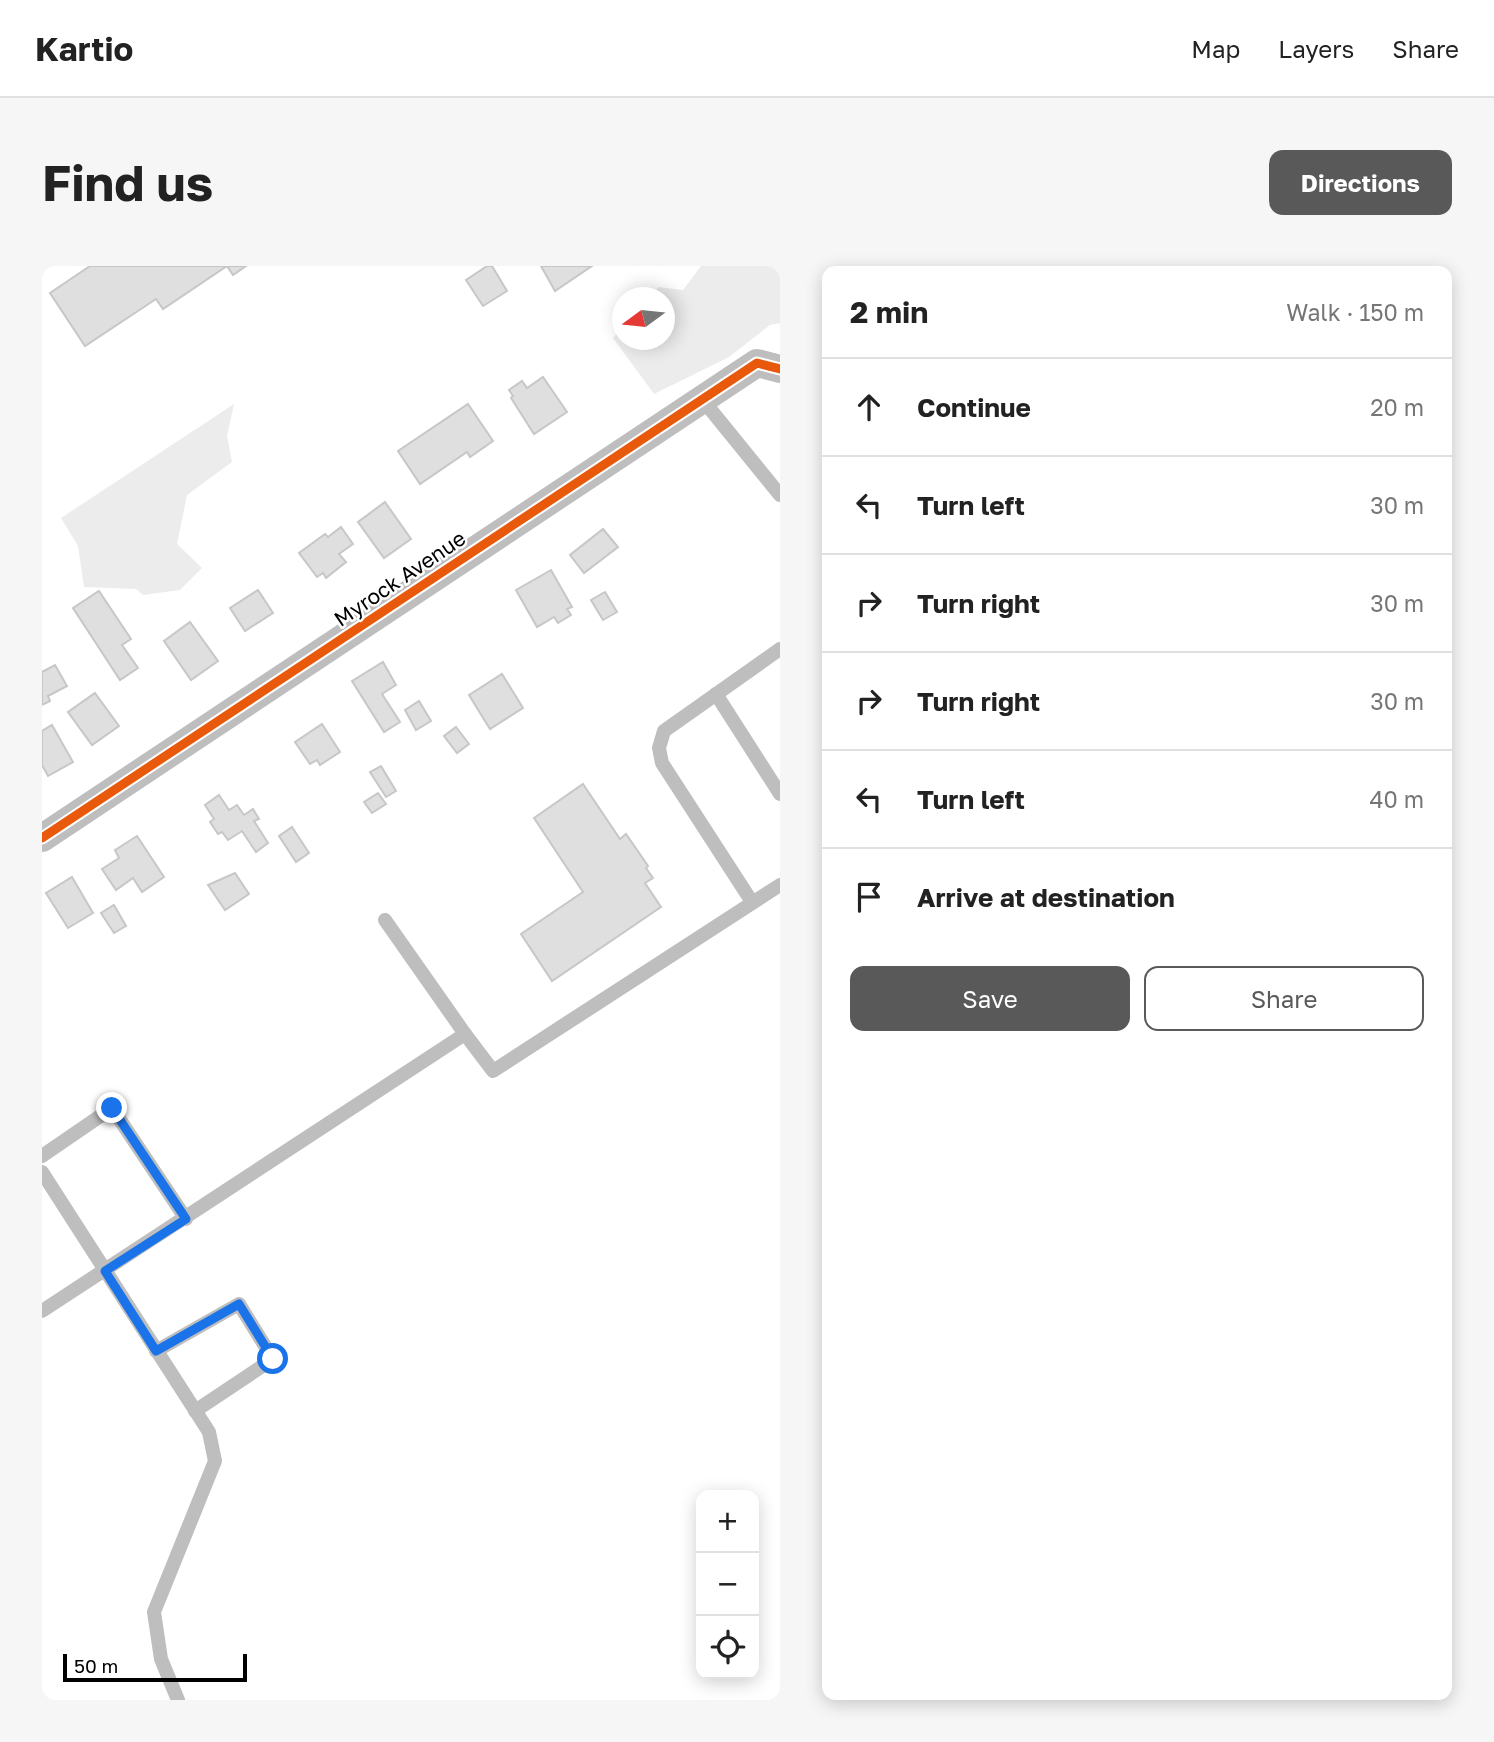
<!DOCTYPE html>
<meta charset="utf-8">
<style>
:root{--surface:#fff;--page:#f6f6f6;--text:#222;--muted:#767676;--line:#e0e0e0;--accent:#595959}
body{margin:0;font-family:"Golos Text",sans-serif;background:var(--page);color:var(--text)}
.controls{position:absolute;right:21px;bottom:21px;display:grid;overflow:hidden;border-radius:14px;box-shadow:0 4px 18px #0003}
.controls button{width:63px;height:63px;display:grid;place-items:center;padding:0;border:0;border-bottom:2px solid var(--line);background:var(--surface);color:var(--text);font:35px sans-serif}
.compass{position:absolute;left:570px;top:21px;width:63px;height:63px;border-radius:50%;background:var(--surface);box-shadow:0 4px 18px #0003;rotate:255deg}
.scale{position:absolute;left:21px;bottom:18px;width:184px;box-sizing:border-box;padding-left:7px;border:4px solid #000;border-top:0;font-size:19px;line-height:24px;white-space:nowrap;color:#000;-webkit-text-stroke:5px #fff;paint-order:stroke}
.stop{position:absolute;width:21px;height:21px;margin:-16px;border:5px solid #1a73e8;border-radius:50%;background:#fff}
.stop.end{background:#1a73e8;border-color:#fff;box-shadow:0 2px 7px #0008}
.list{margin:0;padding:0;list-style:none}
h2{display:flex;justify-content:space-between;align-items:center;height:91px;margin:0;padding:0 28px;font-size:30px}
h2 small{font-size:23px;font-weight:400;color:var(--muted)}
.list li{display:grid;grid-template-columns:46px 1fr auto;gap:21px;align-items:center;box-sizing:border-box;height:98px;padding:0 28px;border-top:2px solid var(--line)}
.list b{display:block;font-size:26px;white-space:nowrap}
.list em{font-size:23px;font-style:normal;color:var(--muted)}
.actions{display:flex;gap:14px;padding:21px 28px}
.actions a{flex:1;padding:16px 0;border:2px solid var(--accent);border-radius:14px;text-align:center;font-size:24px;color:var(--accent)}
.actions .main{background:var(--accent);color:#fff}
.icon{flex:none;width:38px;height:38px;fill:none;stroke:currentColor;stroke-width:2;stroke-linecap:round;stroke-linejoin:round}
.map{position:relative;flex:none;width:738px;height:1434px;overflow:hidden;border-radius:14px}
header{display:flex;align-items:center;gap:42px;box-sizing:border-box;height:98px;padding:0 35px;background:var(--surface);border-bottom:2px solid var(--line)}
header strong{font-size:33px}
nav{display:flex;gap:38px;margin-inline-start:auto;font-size:24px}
.intro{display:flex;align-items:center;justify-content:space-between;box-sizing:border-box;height:168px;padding:0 42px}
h1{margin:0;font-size:49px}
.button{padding:18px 32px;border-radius:14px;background:var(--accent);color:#fff;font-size:24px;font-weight:700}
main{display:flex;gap:42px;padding:0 42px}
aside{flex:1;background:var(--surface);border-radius:14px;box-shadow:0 4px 18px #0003}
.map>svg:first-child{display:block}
.green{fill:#ececec}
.building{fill:#dfdfdf;stroke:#c7c7c7;stroke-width:2}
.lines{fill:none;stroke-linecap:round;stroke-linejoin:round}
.lane{stroke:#bebebe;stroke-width:14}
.street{stroke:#bebebe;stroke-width:28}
.cycleway-casing{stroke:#fff;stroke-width:13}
.cycleway{stroke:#e8590c;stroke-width:9}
.route{stroke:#1a73e8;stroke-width:9}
.labels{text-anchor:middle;stroke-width:5;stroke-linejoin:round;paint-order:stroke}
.street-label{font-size:21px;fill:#000;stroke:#fff}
</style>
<header>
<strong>Kartio</strong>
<nav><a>Map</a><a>Layers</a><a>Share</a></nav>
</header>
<div class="intro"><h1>Find us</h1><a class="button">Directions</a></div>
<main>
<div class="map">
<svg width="738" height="1434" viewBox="0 0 738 1434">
<rect width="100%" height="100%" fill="#fff"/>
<g class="green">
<path d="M659,0H738V57L728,59L687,91L612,128L571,72L580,61V74H622V32L607,31L617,21L641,24Z"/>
<path d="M192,138L185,170L190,196L145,229L135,278L160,302L138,324L101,329L94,323L42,321L36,280L19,252Z"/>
</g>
<g class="building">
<path d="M48,0H185L121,43L114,33L43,80L8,27Z"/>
<path d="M185,0H204L191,9Z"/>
<path d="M445,0H450L465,25L441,40L424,14Z"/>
<path d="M499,0H550L513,25Z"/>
<path d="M501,111L525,146L492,168L469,132L471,130L467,124L480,115L485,122Z"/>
<path d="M426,138L451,175L428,191L425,186L378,218L356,185Z"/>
<path d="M343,236L369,273L342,292L316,256Z"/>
<path d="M299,261L311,278L297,288L304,296L284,312L281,307L275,311L257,287L283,268L286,271Z"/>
<path d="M561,263L576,281L542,307L528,289Z"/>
<path d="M509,304L530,341L525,343L529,349L516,357L512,351L495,361L474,324Z"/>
<path d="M216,324L231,347L203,365L188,342Z"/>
<path d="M57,325L89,373L80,379L96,402L78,414L31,342Z"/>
<path d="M563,326L575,346L561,354L549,334Z"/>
<path d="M148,356L176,395L149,414L122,375Z"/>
<path d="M341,396L354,419L340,428L358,456L342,466L310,415Z"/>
<path d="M13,399L25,420L6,430L8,435L0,439V406Z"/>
<path d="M460,408L481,442L448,463L427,429Z"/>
<path d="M53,427L77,460L50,479L26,446Z"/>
<path d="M377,435L389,455L374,464L363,444Z"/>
<path d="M280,458L298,486L278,499L275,494L268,498L253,476Z"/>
<path d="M10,459L31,496L6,510L0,499V465Z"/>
<path d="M414,461L427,478L415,487L402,470Z"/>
<path d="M339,500L354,525L344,531L328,506Z"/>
<path d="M541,518L578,573L584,568L606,600L604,602L611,612L603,617L619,641L510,715L479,668L541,626L492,552Z"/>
<path d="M336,527L344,538L330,547L322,536Z"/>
<path d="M177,529L187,544L195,539L202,549L211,543L217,553L212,555L226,577L214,586L200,565L186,574L180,566L176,568L168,556L172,553L163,539Z"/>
<path d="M250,561L267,587L254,596L237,570Z"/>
<path d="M95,570L122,611L100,626L91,612L74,624L60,603L77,592L73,584Z"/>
<path d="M193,607L207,628L183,644L166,619Z"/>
<path d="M30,611L51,647L26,662L4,627Z"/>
<path d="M72,639L84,660L72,667L59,647Z"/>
</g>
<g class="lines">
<g class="lane">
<path d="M660,133L738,229"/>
<path d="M674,428L738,528"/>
<path d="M710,636L620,497L617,482L622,465L738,383"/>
<path d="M423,768L451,805L738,619"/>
<path d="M0,890L70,842L144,953"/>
<path d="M0,906L167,1166L173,1195L112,1346L119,1393L136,1434"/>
<path d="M0,1045L423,768L343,654"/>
<path d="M114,1085L197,1038L231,1093L153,1145"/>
</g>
<path class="street" d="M0,572L715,97L738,103"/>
<defs>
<path id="cycleway" d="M0,572L715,97L738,103"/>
</defs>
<use href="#cycleway" class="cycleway-casing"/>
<use href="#cycleway" class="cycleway"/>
</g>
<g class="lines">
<path class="route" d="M70,842L144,953L63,1005L114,1085L197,1038L231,1093"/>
</g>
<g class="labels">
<g class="street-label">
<text transform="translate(358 313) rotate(-34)" y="7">Myrock Avenue</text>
</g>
</g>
</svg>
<div class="controls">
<button>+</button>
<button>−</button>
<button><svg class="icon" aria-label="locate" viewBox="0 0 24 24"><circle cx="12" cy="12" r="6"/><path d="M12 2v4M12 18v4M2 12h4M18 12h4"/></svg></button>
</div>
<svg class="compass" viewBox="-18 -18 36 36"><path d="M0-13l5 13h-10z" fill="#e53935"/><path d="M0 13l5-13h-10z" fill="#767676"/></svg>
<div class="scale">50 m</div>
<div class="stop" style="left:231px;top:1093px"></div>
<div class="stop end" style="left:70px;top:842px"></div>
</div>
<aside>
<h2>2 min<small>Walk · 150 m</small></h2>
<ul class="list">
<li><svg class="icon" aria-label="ahead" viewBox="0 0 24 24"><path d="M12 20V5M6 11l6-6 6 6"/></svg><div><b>Continue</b></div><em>20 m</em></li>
<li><svg class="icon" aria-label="left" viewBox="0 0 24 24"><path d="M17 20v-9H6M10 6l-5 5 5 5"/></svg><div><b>Turn left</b></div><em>30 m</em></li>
<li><svg class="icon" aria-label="right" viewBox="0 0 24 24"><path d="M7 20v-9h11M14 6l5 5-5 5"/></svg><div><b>Turn right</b></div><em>30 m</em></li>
<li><svg class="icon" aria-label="right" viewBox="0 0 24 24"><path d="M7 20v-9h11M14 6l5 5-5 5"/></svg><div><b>Turn right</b></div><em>30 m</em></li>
<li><svg class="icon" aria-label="left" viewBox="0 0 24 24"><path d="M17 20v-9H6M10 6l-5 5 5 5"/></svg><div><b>Turn left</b></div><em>40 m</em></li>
<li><svg class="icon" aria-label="arrive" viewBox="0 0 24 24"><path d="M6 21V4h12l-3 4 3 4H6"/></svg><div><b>Arrive at destination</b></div></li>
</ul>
<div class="actions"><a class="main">Save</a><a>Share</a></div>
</aside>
</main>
